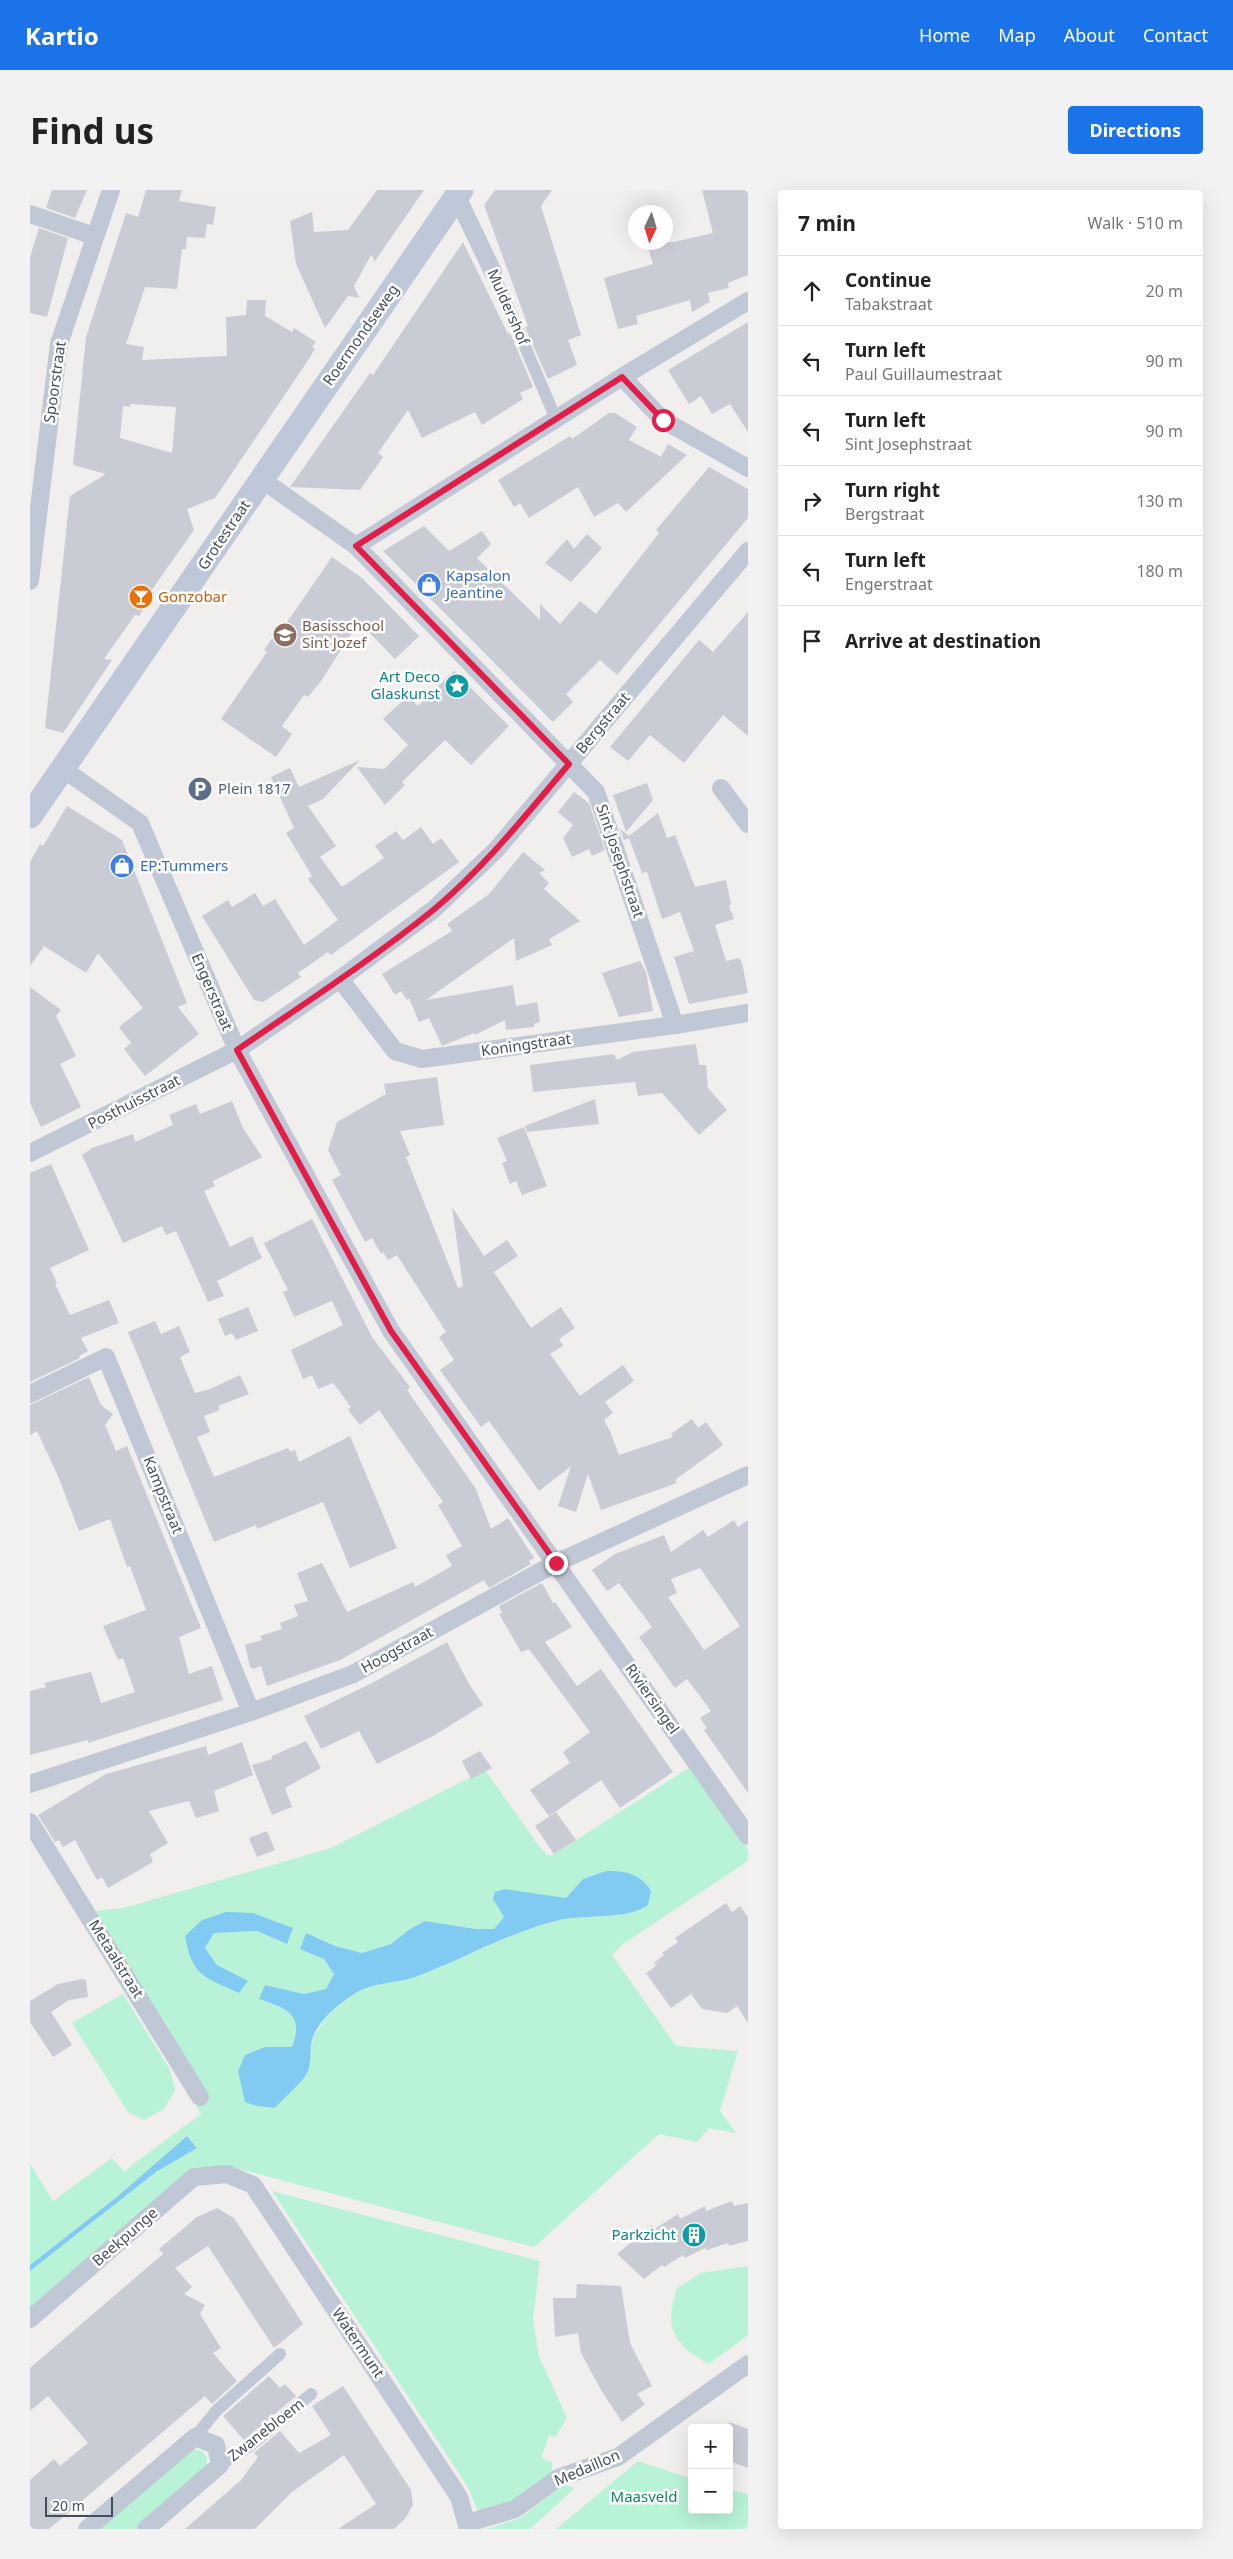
<!DOCTYPE html>
<meta charset="utf-8">
<style>
:root{--surface:#fff;--page:#f2f2f2;--text:#222;--muted:#767676;--line:#e0e0e0;--accent:#1a73e8}
body{margin:0;font-family:"Noto Sans",sans-serif;background:var(--page);color:var(--text)}
.controls{position:absolute;right:15px;bottom:15px;display:grid;overflow:hidden;border-radius:5px;box-shadow:0 5px 20px #0002}
.controls button{width:45px;height:45px;display:grid;place-items:center;padding:0;border:0;border-bottom:1px solid var(--line);background:var(--surface);color:var(--text);font:25px sans-serif}
.compass{position:absolute;left:598px;top:15px;width:45px;height:45px;border-radius:50%;background:var(--surface);box-shadow:0 5px 20px #0002;rotate:184deg}
.scale{position:absolute;left:15px;bottom:12px;width:68px;box-sizing:border-box;padding-left:5px;border:2px solid #454e5d;border-top:0;font-size:14px;line-height:18px;white-space:nowrap;color:#454e5d;-webkit-text-stroke:4px #fff;paint-order:stroke}
.stop{position:absolute;width:15px;height:15px;margin:-11px;border:4px solid #e11d48;border-radius:50%;background:#fff}
.stop.end{background:#e11d48;border-color:#fff;box-shadow:0 1px 5px #0008}
.list{margin:0;padding:0;list-style:none}
h2{display:flex;justify-content:space-between;align-items:center;height:65px;margin:0;padding:0 20px;font-size:21px}
h2 small{font-size:16px;font-weight:400;color:var(--muted)}
.list li{display:grid;grid-template-columns:32px 1fr auto;gap:15px;align-items:center;box-sizing:border-box;height:70px;padding:0 20px;border-top:1px solid var(--line)}
.list b{display:block;font-size:19px;white-space:nowrap}
.list p{margin:0;font-size:16px;white-space:nowrap;color:var(--muted)}
.list em{font-size:16px;font-style:normal;color:var(--muted)}
.icon{flex:none;width:28px;height:28px;fill:none;stroke:currentColor;stroke-width:2;stroke-linecap:round;stroke-linejoin:round}
.map{position:relative;flex:none;width:718px;height:2339px;overflow:hidden;border-radius:5px}
header{display:flex;align-items:center;gap:30px;box-sizing:border-box;height:70px;padding:0 25px;background:var(--accent);color:#fff}
header strong{font-size:24px}
nav{display:flex;gap:28px;margin-inline-start:auto;font-size:18px}
.intro{display:flex;align-items:center;justify-content:space-between;box-sizing:border-box;height:120px;padding:0 30px}
h1{margin:0;font-size:35px}
.button{padding:12px 22px;border-radius:5px;background:var(--accent);color:#fff;font-size:18px;font-weight:700}
main{display:flex;gap:30px;padding:0 30px}
aside{flex:1;background:var(--surface);border-radius:5px;box-shadow:0 5px 20px #0002}
.map>svg:first-child{display:block}
.green{fill:#b8f3d7;fill-rule:evenodd}
.water{fill:#81cbf3}
.building{fill:#c9ccd4;fill-rule:evenodd}
.lines{fill:none;stroke-linecap:round;stroke-linejoin:round}
.pedestrian{stroke:#c0c8d5;stroke-width:12}
.minor{stroke:#c0c8d5;stroke-width:18}
.secondary{stroke:#bfc8d9;stroke-width:25}
.route{stroke:#e11d48;stroke-width:6}
.labels{text-anchor:middle;stroke-width:5;stroke-linejoin:round;paint-order:stroke}
.street-label{font-size:15px;fill:#454e5d;stroke:#fff}
.shop-label{font-size:15px;fill:#366cbe;stroke:#fff;text-anchor:start}
.food-label{font-size:15px;fill:#c56008;stroke:#fff;text-anchor:start}
.education-label{font-size:15px;fill:#785e54;stroke:#fff;text-anchor:start}
.culture-label{font-size:15px;fill:#0d838f;stroke:#fff;text-anchor:end}
.service-label{font-size:15px;fill:#4e5e75;stroke:#fff;text-anchor:start}
.park-label{font-size:15px;fill:#0f855b;stroke:#fff}
</style>
<header>
<strong>Kartio</strong>
<nav><a>Home</a><a>Map</a><a>About</a><a>Contact</a></nav>
</header>
<div class="intro"><h1>Find us</h1><a class="button">Directions</a></div>
<main>
<div class="map">
<svg width="718" height="2339" viewBox="0 0 718 2339">
<rect width="100%" height="100%" fill="#f1eeee"/>
<g class="green">
<path d="M660,1577L718,1660V1671L593,1754L582,1765L646,1856L708,1861L690,1921L706,1943L679,1938L667,1952L629,1944L504,2057L205,1978L153,1986L0,2117V2081L126,1982L167,1958L157,1946L88,2006L0,2075V1974L23,2011L82,1968L94,1981L171,1924L166,1916L177,1907L66,1721L93,1718L301,1658L455,1580L509,1656L517,1665H523ZM553,1689L593,1724H564L531,1730L496,1740L384,1787L344,1794L321,1806L295,1828L283,1847L278,1881L245,1918L227,1916L208,1881L215,1865L235,1857H262L268,1840L264,1828L235,1795L274,1804L296,1799L304,1784L294,1769L270,1759L276,1743L305,1756L332,1763L361,1754L380,1739L395,1731L445,1739H464L474,1727V1699L536,1708ZM247,1731L257,1754L227,1741L184,1743L175,1758L187,1775L217,1791L209,1803L155,1746Z"/>
<path d="M93,1804L140,1880L145,1900L134,1919L114,1930L98,1922L42,1833Z"/>
<path d="M242,2001L510,2071L503,2129L509,2166L537,2228L525,2247L519,2245L511,2268L522,2272V2281L481,2312L448,2322L438,2297Z"/>
<path d="M718,2076V2145L679,2174C642,2154 634,2137 647,2098L671,2083Z"/>
<path d="M163,2259L172,2261L177,2267L176,2279L106,2339H68Z"/>
<path d="M608,2271L662,2289V2320H699V2300L718,2304V2339H526Z"/>
<path d="M533,2295L545,2298L500,2339H457L490,2328Z"/>
</g>
<g class="water">
<path d="M576,1681C595,1681 610,1683 621,1701L618,1715C597,1730 556,1724 530,1730C479,1742 434,1769 385,1787C362,1795 345,1790 321,1806C307,1816 289,1830 283,1847C279,1858 282,1871 278,1881C274,1891 253,1909 245,1918L227,1916L215,1912L208,1881L215,1865L235,1857H262C275,1824 256,1818 229,1809L235,1795L274,1804L296,1799L304,1784L294,1769L270,1759L276,1743L305,1756L332,1763L361,1754L380,1739L395,1731L445,1739H464L474,1727L463,1709L465,1702L474,1699L536,1708L553,1689Z"/>
<path d="M196,1722L223,1723L263,1738L257,1754L227,1741L184,1743L175,1758L187,1775L218,1791L209,1803C174,1787 162,1786 155,1746L172,1730Z"/>
<path d="M157,1946L167,1958L126,1982L0,2081V2075L88,2006Z"/>
</g>
<g class="building">
<path d="M22,0H57L45,28L16,18Z"/>
<path d="M116,0H152L149,11L186,17L183,35L177,34L175,48L157,47L156,59H152L147,99L115,97L96,154L114,157L112,170L197,166L196,127L216,125L217,110H236L235,126L262,142L264,138L286,152L282,157L285,159L275,175L185,308L157,319L164,340L121,401L124,403L109,426L105,425L74,469L82,470L33,543L15,538L40,306L76,284L43,275L56,147L96,23L108,27ZM100,214L146,217L142,263L90,248L93,216L100,217Z"/>
<path d="M347,0H394L345,71L341,65L324,96L329,108L318,106L295,138L266,74L260,31L282,22L284,42L318,40Z"/>
<path d="M465,0H522L511,16L551,145L538,150L547,175L518,189L495,137L498,136L454,15Z"/>
<path d="M672,0H718V85L698,93L699,98L678,103L680,112L662,122L660,110L606,126L608,134L588,139L574,88L623,74L616,52H644L683,43Z"/>
<path d="M9,38L38,48L17,127L0,123V67Z"/>
<path d="M433,52L478,144L480,143L503,197L490,203L493,209L452,235L445,222L392,248L378,220L348,263L353,267L330,300L260,297L340,183L343,185Z"/>
<path d="M718,132V242L700,214L682,224L671,206L659,214L638,180Z"/>
<path d="M579,223H585L607,237L599,250L631,267L638,254L657,265L596,322L588,313L564,327L548,297L499,328L490,313L484,317L468,290L540,246L542,249Z"/>
<path d="M679,277L718,299V328L587,485L570,470L536,504L543,512L523,532L353,361L394,336L419,361L452,341L461,354L447,368L510,430V414L530,434L550,411L566,424L629,343L626,340Z"/>
<path d="M557,344L572,358L541,392L515,373L537,349L544,359Z"/>
<path d="M302,367L332,388L389,446L365,469L329,432L291,491L278,507L274,505L252,536L262,544L246,567L191,529L237,462L234,460L253,433L255,435Z"/>
<path d="M718,422V546L693,525L654,573L620,545L598,571L580,557L669,450L683,462Z"/>
<path d="M424,481L479,536L441,575L415,550L372,592L375,595L355,615L327,577L354,579L378,555L353,529L378,506L388,516Z"/>
<path d="M330,570L293,609L278,616L306,656L290,667L312,697L354,668L345,656L366,641L373,650L391,637L403,654L411,648L429,672L301,765L298,762L268,783L271,787L233,812L224,810L172,726L198,710L202,717L225,703L233,716L245,709L274,755L308,730L278,689L282,686L256,643L264,638L241,587L260,578L269,597Z"/>
<path d="M617,593L623,610L596,642L583,605Z"/>
<path d="M544,602L559,613L575,660L562,666L559,659L542,667L533,648L543,635L528,622Z"/>
<path d="M37,616L92,650L157,813L148,817L169,844L115,886L94,859L101,853L89,837L113,818L68,763L56,783L14,756L0,776V672L10,654L13,656Z"/>
<path d="M628,623L637,648L645,645L665,697L696,690L701,714L699,716L704,729L685,735L696,771L709,768L712,773L718,803L659,814L644,767L664,761L650,722L632,729L617,682L612,683L599,648L594,650L590,639L599,646Z"/>
<path d="M493,662L515,680L509,683L519,693L514,699L550,731L519,749L522,755L486,771L484,748L396,810L483,795L486,816L507,812L510,832L504,834V837L476,840L475,830L445,845L444,843L412,856L399,828L389,832L379,808L377,810L371,801L365,805L352,784L422,741L417,734L459,704Z"/>
<path d="M610,771L616,782L623,821L589,827L572,783Z"/>
<path d="M0,797L31,820L26,826L46,866L30,874L51,917L11,937L0,913Z"/>
<path d="M666,854L669,875H676L678,898L697,920L669,945L632,903L608,906L605,892L503,902L500,875L584,864L587,870L603,862Z"/>
<path d="M407,887L414,935L370,941L380,965L376,967L428,1098L433,1096L422,1017L454,1066L477,1050L488,1066L464,1082L501,1138L531,1117L545,1138L529,1149L533,1156L520,1164L550,1206L593,1175L604,1191L575,1212L583,1223L574,1230L580,1241L589,1265L643,1247L641,1244L662,1229L668,1238L676,1232L693,1255L645,1290L647,1293L571,1320L558,1284L546,1322L528,1316L541,1276L509,1301L459,1231L451,1237L410,1180L424,1170L409,1147L416,1142L367,1065L358,1070L353,1062L351,1064L342,1048L335,1052L302,990L311,985L298,960L307,932L356,904L354,894Z"/>
<path d="M565,909L569,934L497,942L495,936Z"/>
<path d="M202,911L213,938L232,967L183,991L185,996L174,1001L200,1057L222,1046L232,1068L187,1091L194,1106L178,1112L146,1041L136,1045L132,1036L93,1053L52,965L62,958L103,944L105,952L143,935L139,925L166,914L170,924Z"/>
<path d="M494,937L517,996L492,1005L486,991L480,994L472,973L477,971L467,948Z"/>
<path d="M21,974L59,1060L20,1078L27,1093L25,1094L40,1125L79,1110L89,1133L51,1148L58,1161L49,1166L50,1168L0,1192V983Z"/>
<path d="M282,1029L342,1147L380,1197L377,1200L446,1299L461,1339L478,1328L504,1368L499,1371L501,1374L459,1398L454,1390L310,1470L237,1496L231,1476L223,1479L220,1477L215,1455L232,1450L230,1446L252,1439L250,1433L268,1426L264,1415L278,1411L267,1383L292,1373L317,1422L383,1392L385,1397L422,1376L416,1365L432,1356L408,1315L413,1312L349,1220L330,1235L318,1220L321,1217L303,1193L288,1199L282,1185L273,1189L261,1160L313,1135L302,1111L264,1127L253,1102L258,1100L234,1053Z"/>
<path d="M218,1117L228,1141L206,1150L202,1143L195,1146L188,1129Z"/>
<path d="M125,1131L131,1144L149,1136L160,1162L150,1167L165,1203L180,1199L210,1185L219,1204L188,1216L190,1220L174,1226L180,1242L167,1247L184,1287L258,1258L260,1262L265,1260L269,1272L320,1246L367,1358L320,1378L293,1312L227,1339L226,1335L184,1352L98,1142Z"/>
<path d="M59,1187L71,1215L83,1224L75,1235L86,1261L97,1256L171,1438L149,1447L159,1484L182,1476L193,1510L58,1553V1550L0,1565V1501L16,1497L14,1493L61,1482L71,1513L105,1502L93,1468L88,1470L73,1436L116,1420L100,1376L97,1377L80,1329L49,1341L28,1286L7,1241L0,1245V1215Z"/>
<path d="M704,1330L708,1337L718,1330V1603L674,1540L677,1538L670,1528L681,1521L657,1489L645,1498L609,1447L622,1437L589,1393L577,1401L562,1380L585,1364L634,1345L641,1362L673,1340L678,1347ZM670,1378L710,1436L674,1460L638,1407L647,1403L641,1389Z"/>
<path d="M512,1393L523,1413L525,1412L542,1437L515,1452L547,1496L571,1479L643,1582L590,1618L571,1590L519,1626L500,1600L540,1573L533,1562L560,1542L499,1459L491,1462L469,1424L472,1423L469,1416Z"/>
<path d="M417,1452L439,1494L453,1515L403,1546L347,1574L329,1541L291,1559L274,1526L342,1493Z"/>
<path d="M276,1551L291,1578L255,1598L262,1617L242,1625L222,1575L242,1569V1566Z"/>
<path d="M212,1552L223,1585L184,1601L189,1621L177,1625L166,1628L159,1611L119,1621L138,1653L120,1664L123,1672L78,1698L72,1687L67,1690L45,1650L33,1657L29,1650L25,1652L8,1625L76,1584L176,1556L178,1565Z"/>
<path d="M450,1561L462,1578L441,1589L432,1571Z"/>
<path d="M526,1622L546,1650L524,1664L505,1636Z"/>
<path d="M237,1641L245,1660L227,1667L219,1648Z"/>
<path d="M696,1713L702,1722L710,1716L718,1727V1833L707,1816L697,1823L672,1819L661,1804L641,1818L616,1783L626,1776L624,1773L634,1765L632,1763L648,1752L645,1748Z"/>
<path d="M52,1789L56,1790L58,1807L39,1810L21,1822L42,1855L23,1867L0,1832V1811L28,1794Z"/>
<path d="M702,2011L704,2016L718,2013V2051L699,2056L698,2053L677,2060L675,2058L655,2068L653,2065L634,2077L632,2075L614,2089L587,2064L622,2035L625,2039L648,2024L650,2029L675,2016L676,2021Z"/>
<path d="M187,2018L204,2028L273,2134L244,2158L178,2056L145,2078L162,2097L154,2104L175,2115L170,2124L191,2158L183,2163L207,2191L182,2214L175,2206L19,2339H0V2290L24,2269L30,2276L58,2253L18,2206L0,2221V2178L133,2064L129,2059L167,2027Z"/>
<path d="M547,2094L591,2096L600,2153L622,2196L607,2204L615,2214L592,2232L571,2200L551,2163L548,2143L525,2147L523,2108H546Z"/>
<path d="M239,2186L250,2198L255,2194L266,2206L214,2250L193,2226Z"/>
<path d="M313,2196L381,2300L383,2315L375,2329L364,2339H308L346,2314L314,2265L262,2302L225,2339H155L211,2290L228,2267L224,2263L250,2241L269,2263L301,2245L282,2216Z"/>
<path d="M699,2232L718,2239V2278L699,2271Z"/>
</g>
<g class="lines">
<g class="pedestrian">
<path d="M463,82L526,229"/>
<path d="M165,2247L187,2220L250,2164"/>
<path d="M190,2275L220,2256L281,2204"/>
</g>
<g class="minor">
<path d="M427,7L463,82"/>
<path d="M0,24L64,46"/>
<path d="M592,187L633,230L718,278"/>
<path d="M231,289L326,356L566,602L645,835"/>
<path d="M326,356L592,187L718,111"/>
<path d="M0,391L29,154L81,0"/>
<path d="M33,579L110,633L207,860L361,1141L718,1646"/>
<path d="M691,598L718,634"/>
<path d="M310,789L365,861L392,869L645,835L718,823"/>
<path d="M0,963L207,860L310,789L403,720L466,660L718,361"/>
<path d="M0,1204L76,1167L221,1522"/>
<path d="M0,1594L221,1522L323,1484L526,1373L718,1285"/>
<path d="M0,1632L170,1907"/>
<path d="M0,2129L164,1987L197,1984L223,1995L429,2307L438,2339"/>
<path d="M438,2333L485,2319L528,2288L588,2267L718,2174"/>
<path d="M57,2339L165,2247L186,2255L190,2275L116,2339"/>
</g>
<path class="secondary" d="M0,626L431,0"/>
</g>
<g class="lines">
<path class="route" d="M526,1373L361,1141L207,860C272,815 340,771 402,721C454,678 496,625 539,574L326,356L592,187L633,230"/>
</g>
<defs>
<symbol id="shop-disc" viewBox="-11 -11 22 22"><circle r="9.5" fill="#3f7fe0" stroke="#fff"/><path d="M-5-2.5h2.3a2.7 3.5 0 0 1 5.4 0H5L5.5 6h-11ZM-1.5-2.5h3a1.5 2.3 0 0 0-3 0Z" fill="#fff"/></symbol>
<symbol id="bar-disc" viewBox="-11 -11 22 22"><circle r="9.5" fill="#e8710a" stroke="#fff"/><path d="M-6-5H6L.8 .8V4.5H3.5V6h-7V4.5H-.8V.8Z" fill="#fff"/></symbol>
<symbol id="school-disc" viewBox="-11 -11 22 22"><circle r="9.5" fill="#8d6e63" stroke="#fff"/><path d="M0-5L7-2L0 1L-7-2ZM-4 1L0 2.5L4 1V4Q0 6-4 4Z" fill="#fff"/></symbol>
<symbol id="sight-disc" viewBox="-11 -11 22 22"><circle r="9.5" fill="#0f9aa8" stroke="#fff"/><path d="M0-6L1.8-2.2L6-1.7L2.9 1.2L3.7 5.4L0 3.3L-3.7 5.4L-2.9 1.2L-6-1.7L-1.8-2.2Z" fill="#fff"/></symbol>
<symbol id="parking-disc" viewBox="-11 -11 22 22"><circle r="9.5" fill="#5c6f8a" stroke="#fff"/><path d="M-3.5-5.5H1a3.5 3.5 0 0 1 0 7H-1V5.5H-3.5ZM-1-3.4V-.6H.8a1.4 1.4 0 0 0 0-2.8Z" fill="#fff"/></symbol>
<symbol id="building-disc" viewBox="-11 -11 22 22"><circle r="9.5" fill="#0f9aa8" stroke="#fff"/><path d="M-4-6H4V6H1V3H-1V6H-4ZM-2.5-4.3h1.7v1.8h-1.7ZM.8-4.3h1.7v1.8H.8ZM-2.5-1h1.7V.8h-1.7ZM.8-1h1.7V.8H.8Z" fill="#fff"/></symbol>
</defs>
<g fill-rule="evenodd">
<use href="#shop-disc" x="385" y="381" width="28" height="28"/>
<use href="#bar-disc" x="97" y="393" width="28" height="28"/>
<use href="#school-disc" x="241" y="431" width="28" height="28"/>
<use href="#sight-disc" x="413" y="482" width="28" height="28"/>
<use href="#parking-disc" x="156" y="585" width="28" height="28"/>
<use href="#shop-disc" x="78" y="662" width="28" height="28"/>
<use href="#building-disc" x="650" y="2031" width="28" height="28"/>
</g>
<g class="labels">
<g class="street-label">
<text transform="translate(478 117) rotate(66)" y="5">Muldershof</text>
<text transform="translate(331 145) rotate(-55)" y="5">Roermondseweg</text>
<text transform="translate(25 192) rotate(-82)" y="5">Spoorstraat</text>
<text transform="translate(194 345) rotate(-56)" y="5">Grotestraat</text>
<text transform="translate(573 533) rotate(-50)" y="5">Bergstraat</text>
<text transform="translate(590 671) rotate(71)" y="5">Sint Josephstraat</text>
<text transform="translate(182 802) rotate(67)" y="5">Engerstraat</text>
<text transform="translate(496 855) rotate(-8)" y="5">Koningstraat</text>
<text transform="translate(104 912) rotate(-27)" y="5">Posthuisstraat</text>
<text transform="translate(133 1305) rotate(68)" y="5">Kampstraat</text>
<text transform="translate(367 1460) rotate(-29)" y="5">Hoogstraat</text>
<text transform="translate(622 1509) rotate(55)" y="5">Riviersingel</text>
<text transform="translate(86 1769) rotate(58)" y="5">Metaalstraat</text>
<text transform="translate(95 2047) rotate(-41)" y="5">Beekpunge</text>
<text transform="translate(328 2153) rotate(56)" y="5">Watermunt</text>
<text transform="translate(236 2240) rotate(-38)" y="5">Zwanebloem</text>
<text transform="translate(557 2278) rotate(-23)" y="5">Medaillon</text>
</g>
<g class="shop-label">
<text x="416" y="391">Kapsalon<tspan x="416" dy="17">Jeantine</tspan></text>
<text x="110" y="681">EP:Tummers</text>
</g>
<g class="food-label">
<text x="128" y="412">Gonzobar</text>
</g>
<g class="education-label">
<text x="272" y="441">Basisschool<tspan x="272" dy="17">Sint Jozef</tspan></text>
</g>
<g class="culture-label">
<text x="410" y="492">Art Deco<tspan x="410" dy="17">Glaskunst</tspan></text>
<text x="646" y="2050">Parkzicht</text>
</g>
<g class="service-label">
<text x="188" y="604">Plein 1817</text>
</g>
<g class="park-label">
<text x="614" y="2312">Maasveld</text>
</g>
</g>
</svg>
<div class="controls">
<button>+</button>
<button>−</button>
</div>
<svg class="compass" viewBox="-18 -18 36 36"><path d="M0-13l5 13h-10z" fill="#e53935"/><path d="M0 13l5-13h-10z" fill="#767676"/></svg>
<div class="scale">20 m</div>
<div class="stop" style="left:633px;top:230px"></div>
<div class="stop end" style="left:526px;top:1373px"></div>
</div>
<aside>
<h2>7 min<small>Walk · 510 m</small></h2>
<ul class="list">
<li><svg class="icon" aria-label="ahead" viewBox="0 0 24 24"><path d="M12 20V5M6 11l6-6 6 6"/></svg><div><b>Continue</b><p>Tabakstraat</p></div><em>20 m</em></li>
<li><svg class="icon" aria-label="left" viewBox="0 0 24 24"><path d="M17 20v-9H6M10 6l-5 5 5 5"/></svg><div><b>Turn left</b><p>Paul Guillaumestraat</p></div><em>90 m</em></li>
<li><svg class="icon" aria-label="left" viewBox="0 0 24 24"><path d="M17 20v-9H6M10 6l-5 5 5 5"/></svg><div><b>Turn left</b><p>Sint Josephstraat</p></div><em>90 m</em></li>
<li><svg class="icon" aria-label="right" viewBox="0 0 24 24"><path d="M7 20v-9h11M14 6l5 5-5 5"/></svg><div><b>Turn right</b><p>Bergstraat</p></div><em>130 m</em></li>
<li><svg class="icon" aria-label="left" viewBox="0 0 24 24"><path d="M17 20v-9H6M10 6l-5 5 5 5"/></svg><div><b>Turn left</b><p>Engerstraat</p></div><em>180 m</em></li>
<li><svg class="icon" aria-label="arrive" viewBox="0 0 24 24"><path d="M6 21V4h12l-3 4 3 4H6"/></svg><div><b>Arrive at destination</b></div></li>
</ul>
</aside>
</main>
